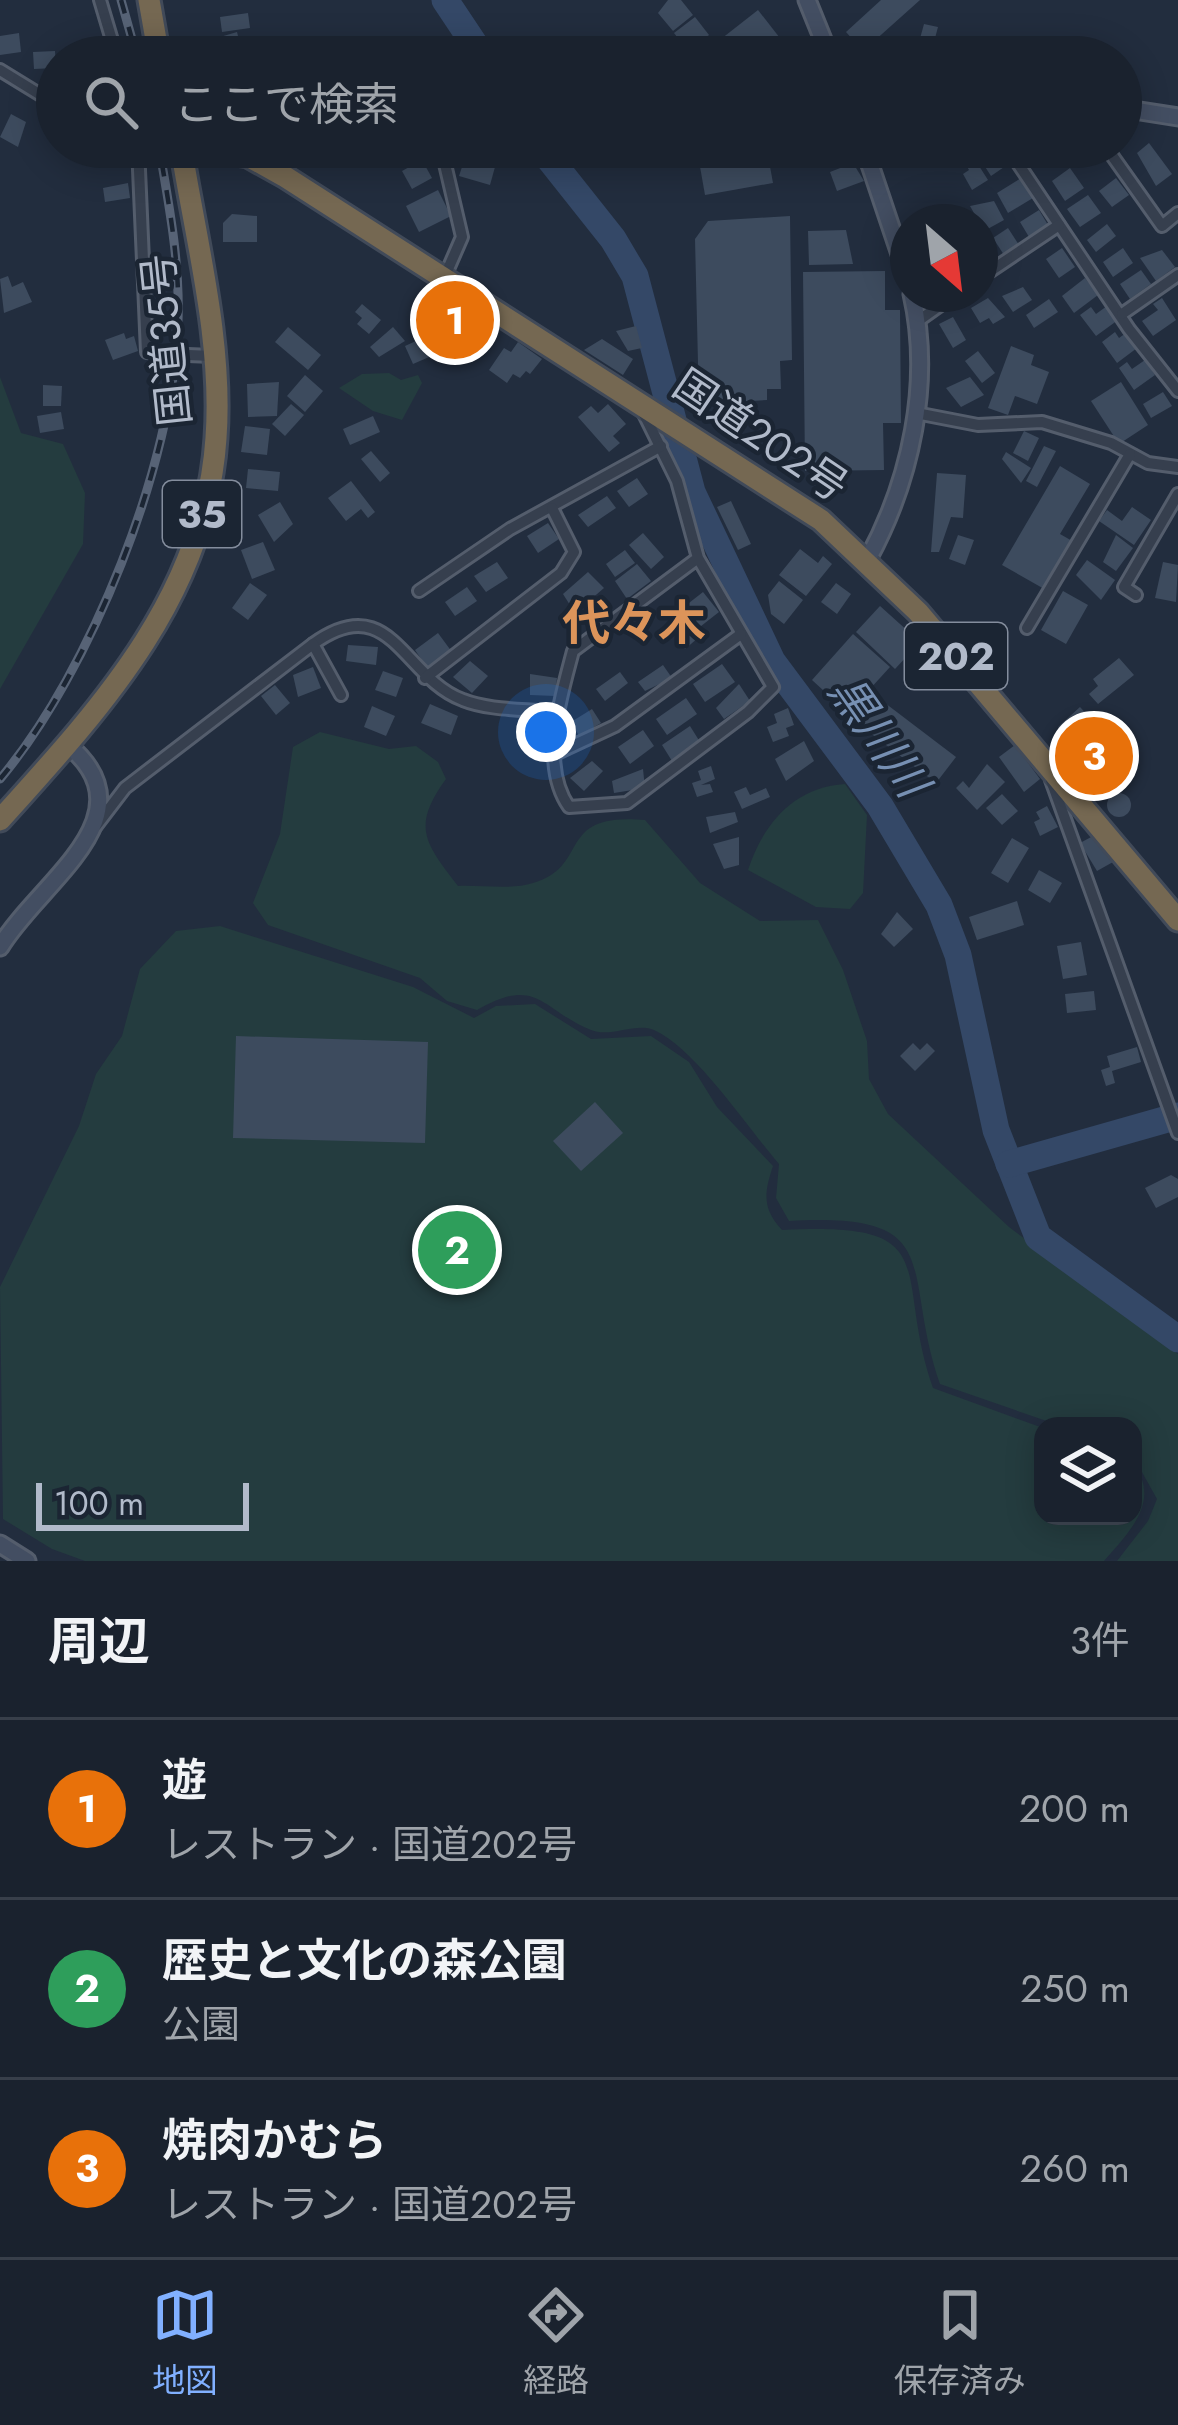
<!DOCTYPE html>
<html lang="ja">
<meta charset="utf-8">
<style>
:root{--surface:#1a222e;--page:#272f3a;--text:#f1f3f6;--muted:#9fa4aa;--line:#383f4a;--accent:#81b0ff}
body{margin:0;font-family:Jost,"Noto Sans JP",sans-serif;background:var(--page);color:var(--text)}
.controls{position:absolute;right:36px;bottom:36px;display:grid;overflow:hidden;border-radius:24px;box-shadow:0 6px 30px #0003}
.controls button{width:108px;height:108px;display:grid;place-items:center;padding:0;border:0;border-bottom:3px solid var(--line);background:var(--surface);color:var(--text);font:60px sans-serif}
.compass{position:absolute;left:890px;top:204px;width:108px;height:108px;border-radius:50%;background:var(--surface);box-shadow:0 6px 30px #0003;rotate:152deg}
.scale{position:absolute;left:36px;bottom:30px;width:213px;box-sizing:border-box;padding-left:12px;border:6px solid #b1baca;border-top:0;font-size:33px;line-height:42px;white-space:nowrap;color:#b1baca;-webkit-text-stroke:9px #1b2533;paint-order:stroke}
.you{position:absolute;left:546px;top:732px;width:42px;height:42px;margin:-30px;border:9px solid #fff;border-radius:50%;background:#1a73e8;box-shadow:0 0 0 18px #1a73e833}
.badge{display:grid;place-items:center;width:78px;height:78px;border-radius:50%;background:var(--accent);color:#fff;font-size:39px;font-weight:700}
.pin{position:absolute;translate:-50% -50%;border:6px solid #fff;box-shadow:0 3px 12px #0006}
.list{margin:0;padding:0;list-style:none}
h2{display:flex;justify-content:space-between;align-items:center;height:156px;margin:0;padding:0 48px;font-size:51px}
h2 small{font-size:39px;font-weight:400;color:var(--muted)}
.list li{display:grid;grid-template-columns:78px 1fr auto;gap:36px;align-items:center;box-sizing:border-box;height:180px;padding:0 48px;border-top:3px solid var(--line)}
.list b{display:block;font-size:45px;white-space:nowrap}
.list p{margin:0;font-size:39px;white-space:nowrap;color:var(--muted)}
.list em{font-size:39px;font-style:normal;color:var(--muted)}
.icon{flex:none;width:66px;height:66px;fill:none;stroke:currentColor;stroke-width:2;stroke-linecap:round;stroke-linejoin:round}
.map{position:relative;flex:none;width:1178px;height:1561px;overflow:hidden}
.search{position:absolute;background:var(--surface);box-shadow:0 6px 30px #0003;left:36px;right:36px;top:36px;height:132px;display:flex;align-items:center;gap:30px;box-sizing:border-box;padding:0 42px;border-radius:66px;color:var(--muted);font-size:45px}
.sheet{height:696px;background:var(--surface)}
nav{display:flex;justify-content:space-around;align-items:center;box-sizing:border-box;height:168px;border-top:3px solid var(--line);background:var(--surface);font-size:33px;color:var(--muted)}
nav a{display:grid;justify-items:center;gap:6px}
nav .on{color:var(--accent)}
.map>svg:first-child{display:block}
.green{fill:#243c3f}
.lines{fill:none;stroke-linecap:round;stroke-linejoin:round}
.river{stroke:#344867;stroke-width:27}
.building{fill:#3d4b5e}
.street-tunnel{stroke:#374253;stroke-width:10;stroke-dasharray:10 5;stroke-linecap:butt}
.street-casing{stroke:#545d6c;stroke-width:16}
.secondary-casing{stroke:#545d6c;stroke-width:21}
.highway-casing{stroke:#414a59;stroke-width:27}
.street{stroke:#363f4e;stroke-width:10}
.secondary{stroke:#434e62;stroke-width:15}
.highway{stroke:#756852;stroke-width:21}
.rail-casing{stroke:#576376;stroke-width:9}
.rail{stroke:#1b2533;stroke-width:4.5;stroke-dasharray:14;stroke-linecap:butt}
.labels{text-anchor:middle;stroke-width:9;stroke-linejoin:round;paint-order:stroke}
.shield{fill:#1b2533;stroke:#848d9d;stroke-width:3}
.shield-label{font-size:39px;font-weight:bold;fill:#b1baca}
.street-label{font-size:42px;fill:#b1baca;stroke:#1b2533}
.water-label{font-size:45px;font-style:italic;fill:#7790b3;stroke:#1b2533}
.quarter-label{font-size:48px;font-weight:bold;fill:#dc945a;stroke:#1b2533}
</style>
<div class="map">
<svg width="1178" height="1561" viewBox="0 0 1178 1561">
<rect width="100%" height="100%" fill="#222d3e"/>
<g class="green">
<path d="M389,373L401,380L418,375L422,383L402,420L373,411L339,388L362,374Z"/>
<path d="M0,377L21,433L63,444L85,493L83,544L0,689Z"/>
<path d="M320,732L389,749L416,746L438,762L446,779C411,827 425,843 458,886C481,885 512,890 533,883C592,866 554,812 645,820L700,883L760,921L818,920L843,970L867,1041L869,1079L888,1114L1009,1227L1178,1354V1561H1117L1148,1521L1157,1499L1133,1456V1426H1061L940,1384C900,1269 950,1212 789,1221L776,1198L779,1164C747,1127 696,1049 654,1030C636,1022 610,1038 591,1030C540,1009 538,975 477,1010L447,1001L420,978L268,925L253,903L280,834L293,747Z"/>
<path d="M845,784L867,815L863,893L850,909L816,907L748,870C763,824 794,787 845,784Z"/>
<path d="M220,926L413,987L474,1018L496,1006L535,1004L591,1039L651,1036L689,1062L717,1107L773,1166C764,1193 762,1208 782,1230C949,1221 892,1270 933,1388L1043,1428V1516H1133V1463C1162,1501 1129,1532 1104,1561H85L52,1549L3,1519L0,1287L79,1126L96,1074L122,1036L140,969L176,931Z"/>
</g>
<g class="lines">
<g class="river">
<path d="M445,0L483,57"/>
<path d="M540,147L613,239L635,276L692,492L772,661L880,806L939,905L958,955L996,1130L1038,1237L1178,1339"/>
<path d="M1009,1164L1178,1116"/>
</g>
</g>
<g class="building">
<path d="M668,0H681L693,15L673,31L658,13Z"/>
<path d="M881,0H920L863,51L846,32Z"/>
<path d="M758,10L783,42L764,57H698Z"/>
<path d="M248,13L250,28L222,32L220,17Z"/>
<path d="M695,17L709,35L688,51L674,33Z"/>
<path d="M924,24L938,27L930,57L916,53Z"/>
<path d="M237,32L243,57H225L220,37Z"/>
<path d="M19,33L21,52L0,55V36Z"/>
<path d="M55,51L56,68L34,69L33,52Z"/>
<path d="M11,114L26,122L18,147L0,137Z"/>
<path d="M1149,143L1172,174L1156,186L1137,153Z"/>
<path d="M998,147L1010,163L991,176L980,159Z"/>
<path d="M767,150L773,183L705,195L699,161Z"/>
<path d="M465,158L495,167L490,185L459,176Z"/>
<path d="M974,158L988,180L972,190L963,174L969,170L965,163Z"/>
<path d="M422,160L432,178L412,189L402,171Z"/>
<path d="M853,163L864,181L837,191L830,172Z"/>
<path d="M1070,168L1084,188L1065,201L1052,181Z"/>
<path d="M1021,178L1033,198L1008,213L997,193Z"/>
<path d="M1116,178L1129,195L1112,207L1099,191Z"/>
<path d="M128,183L130,198L105,202L103,188Z"/>
<path d="M438,190L451,216L419,232L406,206Z"/>
<path d="M1088,195L1101,213L1080,227L1067,209Z"/>
<path d="M994,201L1004,220L984,231L970,206Z"/>
<path d="M1039,210L1048,225L1029,237L1020,222Z"/>
<path d="M232,214L257,216V242H223V223Z"/>
<path d="M790,216L792,360L780,361L781,389H767V400L699,404L695,239L708,221Z"/>
<path d="M1107,224L1116,236L1096,252L1087,240Z"/>
<path d="M1008,228L1019,245L1004,255L993,238Z"/>
<path d="M846,230L853,264L809,265L808,231Z"/>
<path d="M1062,248L1075,267L1059,278L1046,259Z"/>
<path d="M1123,248L1133,263L1113,277L1103,262Z"/>
<path d="M1162,250L1175,267L1156,281L1140,258Z"/>
<path d="M1141,270L1151,284L1130,299L1120,284Z"/>
<path d="M885,271V310H900L901,423H883L884,470L805,471L803,272Z"/>
<path d="M8,276L12,287L23,282L32,302L4,313L0,279Z"/>
<path d="M1085,278L1098,295L1074,313L1062,296Z"/>
<path d="M1023,287L1032,300L1013,312L1002,296Z"/>
<path d="M988,298L1005,317L993,324L989,318L980,323L971,308Z"/>
<path d="M1162,298L1176,320L1153,336L1142,321L1158,310L1153,304Z"/>
<path d="M1049,299L1058,312L1034,328L1026,315Z"/>
<path d="M362,304L381,320L369,334L357,324L362,318L355,312Z"/>
<path d="M1107,306L1118,320L1096,336L1080,315L1091,307L1096,314Z"/>
<path d="M459,311L470,335L451,344L440,320Z"/>
<path d="M953,317L966,340L953,348L939,324Z"/>
<path d="M636,326L642,348L628,351L616,331Z"/>
<path d="M288,327L321,355L308,370L275,342Z"/>
<path d="M393,327L405,341L379,357L370,347Z"/>
<path d="M442,329L450,348L413,364L405,346Z"/>
<path d="M1115,332L1119,338L1126,333L1137,348L1117,363L1102,342Z"/>
<path d="M124,333L126,339L134,336L138,351L113,360L105,340Z"/>
<path d="M602,339L633,359L623,375L584,350Z"/>
<path d="M518,342L542,359L530,374L526,371L520,378L513,374L507,383L489,370L504,348L511,352Z"/>
<path d="M1011,346L1034,355L1031,365L1049,372L1037,404L1015,396L1008,415L988,408Z"/>
<path d="M978,351L995,373L982,383L965,361Z"/>
<path d="M1145,360L1155,375L1134,390L1119,368L1127,362L1132,369Z"/>
<path d="M305,375L323,391L305,412L287,396Z"/>
<path d="M970,377L984,395L961,407L946,388Z"/>
<path d="M279,382L277,416L248,417L247,384Z"/>
<path d="M1121,382L1148,425L1119,444L1091,401Z"/>
<path d="M43,385L62,386L61,406H43Z"/>
<path d="M1163,392L1172,406L1151,418L1143,404Z"/>
<path d="M291,404L304,415L285,436L272,424Z"/>
<path d="M608,404L626,424L613,436L620,443L609,452L578,417L591,406L598,413Z"/>
<path d="M61,412L64,429L40,433L37,416Z"/>
<path d="M373,416L380,432L350,445L343,429Z"/>
<path d="M245,426L270,429L267,455L241,452Z"/>
<path d="M1024,431L1039,438L1028,461L1013,453Z"/>
<path d="M1044,446L1056,451L1037,487L1026,481Z"/>
<path d="M371,451L390,473L380,482L361,459Z"/>
<path d="M1006,452L1031,468L1021,483L1002,459Z"/>
<path d="M1060,466L1090,484L1060,534L1074,542L1046,590L1002,565Z"/>
<path d="M248,469L280,472L278,491L246,488Z"/>
<path d="M937,473L966,475L963,518L951,517L939,552H931Z"/>
<path d="M637,478L648,494L629,507L617,491Z"/>
<path d="M351,481L375,512L368,518L361,509L346,521L328,498Z"/>
<path d="M607,496L616,508L588,527L578,515Z"/>
<path d="M731,501L751,544L738,550L717,507Z"/>
<path d="M280,502L293,524L274,542L258,515Z"/>
<path d="M1132,507L1151,520L1134,545L1099,521L1107,510L1122,521Z"/>
<path d="M548,523L559,539L538,553L527,536Z"/>
<path d="M643,533L664,557L651,569L629,545Z"/>
<path d="M958,535L974,540L965,565L949,559Z"/>
<path d="M1116,535L1133,548L1116,571L1103,562Z"/>
<path d="M263,542L275,570L252,579L241,550Z"/>
<path d="M800,549L818,563L823,556L832,564L806,596L779,575Z"/>
<path d="M625,550L635,563L615,577L606,564Z"/>
<path d="M1087,560L1115,580L1101,600L1076,575Z"/>
<path d="M497,562L508,578L486,592L474,576Z"/>
<path d="M1163,562L1178,565L1176,602L1155,598Z"/>
<path d="M637,564L651,581L627,599L615,581Z"/>
<path d="M588,572L604,588L575,613L563,594Z"/>
<path d="M779,581L803,600L784,624L771,614L768,595Z"/>
<path d="M250,583L267,595L248,620L232,608Z"/>
<path d="M836,583L851,594L837,614L821,602Z"/>
<path d="M467,587L477,601L455,616L445,602Z"/>
<path d="M1063,591L1088,605L1066,644L1041,630Z"/>
<path d="M703,592L719,612L696,630L680,610Z"/>
<path d="M880,606L920,642L895,669L856,632Z"/>
<path d="M679,615L698,638L685,649L666,625Z"/>
<path d="M438,633L452,652L428,669L415,650Z"/>
<path d="M853,634L890,667L848,713L812,680Z"/>
<path d="M348,645L378,647L376,665L346,661Z"/>
<path d="M1119,658L1134,675L1098,704L1089,694L1098,686L1093,679Z"/>
<path d="M470,661L488,676L472,693L453,677Z"/>
<path d="M722,664L735,682L705,702L693,684Z"/>
<path d="M663,665L672,678L645,691L638,682Z"/>
<path d="M313,667L321,688L298,697L293,675Z"/>
<path d="M383,671L403,678L396,697L375,690Z"/>
<path d="M620,672L628,683L605,701L596,689Z"/>
<path d="M530,674L557,678L555,696L530,695Z"/>
<path d="M739,684L750,701L724,719L716,708Z"/>
<path d="M275,685L290,703L276,715L261,696Z"/>
<path d="M686,698L697,714L667,735L656,719Z"/>
<path d="M881,700L956,757L936,783L861,726Z"/>
<path d="M430,704L458,716L451,735L421,723Z"/>
<path d="M372,706L395,716L386,736L364,727Z"/>
<path d="M1080,707L1093,721L1084,729L1096,741L1122,733L1129,756L1105,764L1108,773L1088,780L1078,748L1058,727Z"/>
<path d="M788,708L794,725L786,728L789,736L773,742L767,727L777,723L774,714Z"/>
<path d="M592,709L601,723L579,736L571,722Z"/>
<path d="M690,726L700,742L672,761L662,745Z"/>
<path d="M643,730L654,746L630,764L618,747Z"/>
<path d="M804,741L814,761L786,781L775,759Z"/>
<path d="M1015,745L1040,779L1024,792L999,757Z"/>
<path d="M592,761L603,771L584,791L570,778Z"/>
<path d="M987,764L1005,782L977,810L956,788L963,781L969,788Z"/>
<path d="M711,766L715,779L701,785L710,784L713,792L697,797L692,783L701,780L698,771Z"/>
<path d="M643,769L645,788L614,793L612,781Z"/>
<path d="M746,787L750,795L766,788L770,797L742,809L734,792Z"/>
<circle cx="1119" cy="805" r="12"/>
<path d="M1002,794L1018,811L1002,825L986,808Z"/>
<path d="M1047,806L1058,827L1040,836L1034,822L1040,819L1036,812Z"/>
<path d="M735,812L738,822L710,833L706,817Z"/>
<path d="M1093,836L1113,862L1097,871L1080,843Z"/>
<path d="M739,837V865L724,869L713,844Z"/>
<path d="M1012,838L1029,848L1008,883L991,873Z"/>
<path d="M1039,870L1062,883L1050,903L1028,890Z"/>
<path d="M1017,901L1024,925L977,940L969,917Z"/>
<path d="M897,912L913,929L894,947L881,934Z"/>
<path d="M1081,942L1087,975L1063,979L1057,946Z"/>
<path d="M1094,991L1096,1010L1067,1013L1065,994Z"/>
<path d="M236,1036L428,1042L425,1143L233,1138Z"/>
<path d="M913,1043L920,1050L927,1043L935,1051L915,1071L900,1056Z"/>
<path d="M1137,1047L1141,1062L1112,1071L1115,1083L1106,1086L1101,1070L1110,1067L1107,1056Z"/>
<path d="M595,1102L623,1133L581,1171L553,1141Z"/>
<path d="M1171,1175L1178,1179V1197L1156,1208L1145,1188Z"/>
</g>
<g class="lines">
<path class="street-tunnel" d="M158,353L188,355"/>
<defs>
<g id="street">
<path d="M100,0L117,57"/>
<path d="M0,70L57,105"/>
<path d="M138,147L147,352L158,353"/>
<path d="M441,147L462,237L445,276"/>
<path d="M1007,147L1129,329L1178,391"/>
<path d="M1106,147L1162,226L1178,213"/>
<path d="M980,278L1059,225"/>
<path d="M1122,314L1178,275"/>
<path d="M918,321L956,294"/>
<path d="M188,355L212,356"/>
<path d="M643,412L677,481L698,558L773,687L748,712L627,803L569,807C539,764 561,697 573,651L698,558"/>
<path d="M916,413L978,425L1042,422L1111,443L1148,463L1178,467"/>
<path d="M419,591L510,529L661,446"/>
<path d="M1136,595L1124,587L1178,494"/>
<path d="M1027,628L1130,454"/>
<path d="M313,644C391,588 403,678 463,700C490,711 529,709 558,713"/>
<path d="M425,678L561,573L574,552L552,508"/>
<path d="M555,754L615,726L741,634"/>
<path d="M1051,780L1178,1133"/>
<path d="M96,826L125,788L313,644L341,695"/>
</g>
<g id="secondary">
<path d="M807,0L830,57"/>
<path d="M1121,108L1178,117"/>
<path d="M864,147L908,278"/>
<path d="M868,559C911,480 932,382 912,294"/>
<path d="M0,947C39,882 153,816 68,745"/>
<path d="M0,1544L27,1561"/>
</g>
<g id="highway">
<path d="M149,0L159,57"/>
<path d="M196,147L248,156L284,176L821,520L918,612L1178,920"/>
<path d="M0,820C100,709 206,595 216,438C223,342 196,241 181,147"/>
</g>
</defs>
<use href="#street" class="street-casing"/>
<use href="#secondary" class="secondary-casing"/>
<use href="#highway" class="highway-casing"/>
<use href="#street" class="street"/>
<use href="#secondary" class="secondary"/>
<use href="#highway" class="highway"/>
<defs>
<g id="rail">
<path d="M121,0L137,57"/>
<path d="M0,779C91,671 174,463 178,321C180,262 169,205 159,147"/>
</g>
</defs>
<use href="#rail" class="rail-casing"/>
<use href="#rail" class="rail"/>
</g>
<g class="labels">
<g class="shield">
<rect x="163" y="481" width="78" height="66" rx="9"/>
<rect x="905" y="623" width="102" height="66" rx="9"/>
</g>
<g class="shield-label">
<text x="202" y="528">35</text>
<text x="956" y="670">202</text>
</g>
<g class="street-label">
<text transform="translate(166 340) rotate(-96)" y="15">国道35号</text>
<text transform="translate(761 435) rotate(34)" y="15">国道202号</text>
</g>
<g class="water-label">
<text transform="translate(879 736) rotate(55)" y="16">黒川川</text>
</g>
<g class="quarter-label">
<text x="634" y="640">代々木</text>
</g>
</g>
</svg>
<div class="controls">
<button><svg class="icon" aria-label="layers" viewBox="0 0 24 24"><path d="M12 4l9 5-9 5-9-5zM3 14l9 5 9-5"/></svg></button>
</div>
<svg class="compass" viewBox="-18 -18 36 36"><path d="M0-13l5 13h-10z" fill="#e53935"/><path d="M0 13l5-13h-10z" fill="#9fa4aa"/></svg>
<div class="scale">100 m</div>
<div class="you"></div>
<div class="pin badge" style="left:455px;top:320px;background:#e8710a">1</div>
<div class="pin badge" style="left:457px;top:1250px;background:#2e9e5b">2</div>
<div class="pin badge" style="left:1094px;top:756px;background:#e8710a">3</div>
<div class="search"><svg class="icon" aria-label="search" viewBox="0 0 24 24"><circle cx="10" cy="10" r="6"/><path d="M15 15l6 6"/></svg>ここで検索</div>
</div>
<section class="sheet">
<h2>周辺<small>3件</small></h2>
<ul class="list">
<li><span class="badge" style="background:#e8710a">1</span><div><b>遊</b><p>レストラン · 国道202号</p></div><em>200 m</em></li>
<li><span class="badge" style="background:#2e9e5b">2</span><div><b>歴史と文化の森公園</b><p>公園</p></div><em>250 m</em></li>
<li><span class="badge" style="background:#e8710a">3</span><div><b>焼肉かむら</b><p>レストラン · 国道202号</p></div><em>260 m</em></li>
</ul>
</section>
<nav>
<a class="on"><svg class="icon" aria-label="map" viewBox="0 0 24 24"><path d="M3 6l6-2 6 2 6-2v14l-6 2-6-2-6 2zM9 4v14M15 6v14"/></svg>地図</a>
<a><svg class="icon" aria-label="directions" viewBox="0 0 24 24"><path d="M12 3l9 9-9 9-9-9zM9 14v-3h6M13 9l2 2-2 2"/></svg>経路</a>
<a><svg class="icon" aria-label="saved" viewBox="0 0 24 24"><path d="M7 4h10v16l-5-4-5 4z"/></svg>保存済み</a>
</nav>
